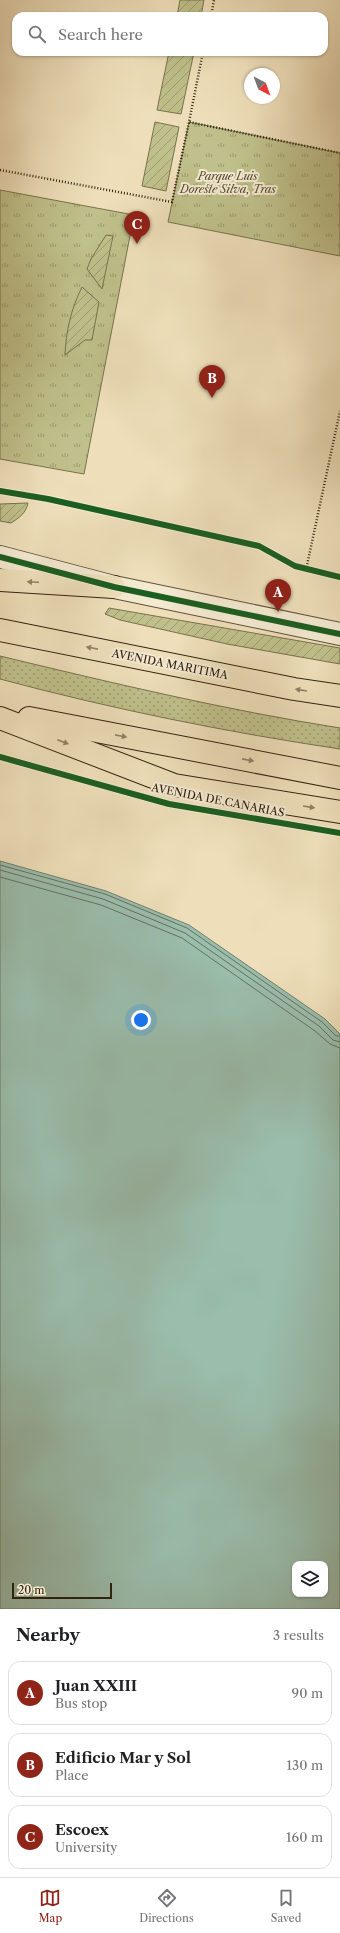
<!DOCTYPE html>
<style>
:root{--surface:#fff;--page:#f2f2f2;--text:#202124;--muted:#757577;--line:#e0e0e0;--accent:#8f2418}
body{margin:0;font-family:"Libre Caslon Text",serif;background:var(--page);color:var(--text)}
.controls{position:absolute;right:12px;bottom:12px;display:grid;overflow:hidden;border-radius:8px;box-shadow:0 1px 3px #0004}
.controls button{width:36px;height:36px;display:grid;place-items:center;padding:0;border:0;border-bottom:1px solid var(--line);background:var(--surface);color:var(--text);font:20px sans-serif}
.compass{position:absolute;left:244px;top:68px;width:36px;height:36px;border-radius:50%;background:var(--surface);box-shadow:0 1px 3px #0004;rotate:139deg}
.scale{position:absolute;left:12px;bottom:10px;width:100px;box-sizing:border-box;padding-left:4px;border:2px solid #312310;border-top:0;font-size:11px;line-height:14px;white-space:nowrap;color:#312310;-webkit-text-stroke:3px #f4ead2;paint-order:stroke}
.you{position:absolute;left:141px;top:1020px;width:14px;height:14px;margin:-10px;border:3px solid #fff;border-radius:50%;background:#1a73e8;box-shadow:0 0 0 6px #1a73e833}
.badge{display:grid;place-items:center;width:26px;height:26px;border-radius:50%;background:var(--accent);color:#fff;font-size:13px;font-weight:700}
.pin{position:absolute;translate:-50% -33px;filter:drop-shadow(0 1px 2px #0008)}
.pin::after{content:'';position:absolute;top:21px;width:14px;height:12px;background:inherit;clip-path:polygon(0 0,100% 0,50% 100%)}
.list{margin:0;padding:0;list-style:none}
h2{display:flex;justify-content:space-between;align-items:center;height:52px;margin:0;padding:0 16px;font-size:17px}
h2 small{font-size:13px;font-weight:400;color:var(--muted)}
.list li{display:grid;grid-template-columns:26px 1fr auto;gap:12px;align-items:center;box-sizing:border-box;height:64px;margin:0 8px 8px;padding:0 8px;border:1px solid var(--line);border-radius:12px}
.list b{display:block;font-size:15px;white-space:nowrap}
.list p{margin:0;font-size:13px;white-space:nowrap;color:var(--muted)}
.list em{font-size:13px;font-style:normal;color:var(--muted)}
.icon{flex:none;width:22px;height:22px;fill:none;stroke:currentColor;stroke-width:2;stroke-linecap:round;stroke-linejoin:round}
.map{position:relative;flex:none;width:340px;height:1609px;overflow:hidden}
.search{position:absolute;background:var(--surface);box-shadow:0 1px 3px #0004;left:12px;right:12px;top:12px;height:44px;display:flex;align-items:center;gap:10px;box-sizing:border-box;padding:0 14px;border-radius:12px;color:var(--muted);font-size:15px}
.sheet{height:268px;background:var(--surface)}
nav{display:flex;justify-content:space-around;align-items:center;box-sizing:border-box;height:56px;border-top:1px solid var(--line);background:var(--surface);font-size:11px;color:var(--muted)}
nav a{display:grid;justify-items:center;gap:2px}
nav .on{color:var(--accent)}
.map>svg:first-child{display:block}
.grass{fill:url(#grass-dots);stroke:#78724e}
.park{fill:url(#park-tufts);stroke:#78724e}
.garden{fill:url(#garden-furrows);stroke:#78724e}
.water{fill:#9abdac;stroke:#707f6e;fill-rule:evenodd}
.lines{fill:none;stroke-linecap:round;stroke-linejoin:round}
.shore{stroke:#66705e;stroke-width:1}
.tertiary-casing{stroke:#60523a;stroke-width:24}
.trunk-casing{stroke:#312310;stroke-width:24}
.path{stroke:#312310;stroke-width:2.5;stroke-dasharray:1 2;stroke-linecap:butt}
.tertiary{stroke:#f4ead2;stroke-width:22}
.trunk{stroke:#eedfba;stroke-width:22}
.cycleway-casing{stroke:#f4ead2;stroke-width:8}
.cycleway{stroke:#1b5e20;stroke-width:6}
.oneway{fill:#908165}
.labels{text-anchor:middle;stroke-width:4;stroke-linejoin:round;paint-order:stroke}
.park-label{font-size:11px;font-style:italic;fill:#544a2f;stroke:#f4ead2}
.street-label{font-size:11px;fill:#312310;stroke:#f4ead2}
</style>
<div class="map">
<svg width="340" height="1609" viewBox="0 0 340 1609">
<defs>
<pattern id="grass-dots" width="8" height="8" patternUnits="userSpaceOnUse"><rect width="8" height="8" fill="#bfc08b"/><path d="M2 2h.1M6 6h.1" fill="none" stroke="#9c9c70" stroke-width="1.8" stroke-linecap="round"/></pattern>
<pattern id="park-tufts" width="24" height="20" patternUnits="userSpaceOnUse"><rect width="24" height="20" fill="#bfc08b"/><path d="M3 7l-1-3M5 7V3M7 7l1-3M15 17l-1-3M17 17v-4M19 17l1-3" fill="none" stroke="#9c9c70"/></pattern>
<pattern id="garden-furrows" width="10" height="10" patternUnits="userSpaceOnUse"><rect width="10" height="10" fill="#bfc08b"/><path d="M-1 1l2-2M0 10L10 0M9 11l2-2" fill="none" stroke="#9c9c70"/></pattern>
</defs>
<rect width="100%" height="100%" fill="#eedfba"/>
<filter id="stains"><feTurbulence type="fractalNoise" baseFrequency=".005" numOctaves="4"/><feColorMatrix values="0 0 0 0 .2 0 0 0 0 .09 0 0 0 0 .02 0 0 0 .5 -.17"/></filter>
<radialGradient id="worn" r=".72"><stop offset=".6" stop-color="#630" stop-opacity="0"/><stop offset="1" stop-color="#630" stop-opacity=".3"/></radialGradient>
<path class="grass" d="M0,656C112,683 226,710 340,728V749C226,732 112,709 0,679Z"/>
<g class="park">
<path d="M189,122L340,153V256L168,222Z"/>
<path d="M0,190L134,215L84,474L0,459Z"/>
</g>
<g class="garden">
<path d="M180,0H204L201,16H177Z"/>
<path d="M169,52H194L181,114L157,110Z"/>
<path d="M155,122L179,127L166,191L142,186Z"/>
<path d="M106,235L113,236L102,289L87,269L91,259Z"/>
<path d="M82,287L99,302L92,340H85L65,355C66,331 71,309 82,287Z"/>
<path d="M28,503C26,513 19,518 11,523L0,521V504Z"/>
<path d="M109,608L340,648V664L227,644L120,620L105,614Z"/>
</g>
<path class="water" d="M0,861L106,891L189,925L325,1019L340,1034V1609H0ZM295,1564H325V1594H295Z"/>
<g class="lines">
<g class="shore">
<path d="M0,865L105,894L187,928L322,1022L336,1036H340"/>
<path d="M0,870L103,899L185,933L319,1026L333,1040L340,1042"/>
<path d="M0,877L101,905L182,938L315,1031L330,1044L340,1048"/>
</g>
<defs>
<path id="tertiary" d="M0,557L114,587L340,634"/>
<g id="trunk">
<path d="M0,580L114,587"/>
<path d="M0,630L294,689L340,696"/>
<path d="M0,718L174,785L340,812"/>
<path d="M29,718L340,778"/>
</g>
</defs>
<use href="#tertiary" class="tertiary-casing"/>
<use href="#trunk" class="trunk-casing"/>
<g class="path">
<path d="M211,16L214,0"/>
<path d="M203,52L189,122L340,153"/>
<path d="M0,170L172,202L189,122"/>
<path d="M306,570L340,411"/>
</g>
<use href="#tertiary" class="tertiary"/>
<use href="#trunk" class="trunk"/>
<defs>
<g id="cycleway">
<path d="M0,491L48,499L259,546L295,566L340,577"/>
<path d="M0,557L114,587L340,634"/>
<path d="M0,757L169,804L340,833"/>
</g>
</defs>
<use href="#cycleway" class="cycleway-casing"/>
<use href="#cycleway" class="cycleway"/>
</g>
<defs><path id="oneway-solid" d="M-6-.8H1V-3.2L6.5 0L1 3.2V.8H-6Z"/></defs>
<g class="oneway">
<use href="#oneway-solid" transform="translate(33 582) rotate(-177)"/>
<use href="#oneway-solid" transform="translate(92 648) rotate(-169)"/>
<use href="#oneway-solid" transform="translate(301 690) rotate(-171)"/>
<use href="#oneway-solid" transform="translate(121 736) rotate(11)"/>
<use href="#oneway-solid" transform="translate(63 742) rotate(21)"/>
<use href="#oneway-solid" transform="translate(248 760) rotate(11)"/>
<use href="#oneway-solid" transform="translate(309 807) rotate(9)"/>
</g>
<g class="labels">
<g class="park-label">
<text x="228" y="180">Parque Luis<tspan x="228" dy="13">Doreste Silva, Tras</tspan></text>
</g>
<g class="street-label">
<text transform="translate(170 664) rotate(11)" y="4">AVENIDA MARITIMA</text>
<text transform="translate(218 800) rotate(11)" y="4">AVENIDA DE CANARIAS</text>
</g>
</g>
<rect width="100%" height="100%" filter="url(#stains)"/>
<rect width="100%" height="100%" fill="url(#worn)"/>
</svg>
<div class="controls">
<button><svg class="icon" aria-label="layers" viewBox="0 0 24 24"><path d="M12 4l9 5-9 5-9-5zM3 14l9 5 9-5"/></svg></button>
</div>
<svg class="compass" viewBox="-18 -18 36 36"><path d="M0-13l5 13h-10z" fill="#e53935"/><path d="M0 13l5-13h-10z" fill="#757577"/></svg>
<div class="scale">20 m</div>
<div class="you"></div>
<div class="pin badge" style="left:278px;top:612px">A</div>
<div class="pin badge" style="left:212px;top:398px">B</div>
<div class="pin badge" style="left:137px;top:244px">C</div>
<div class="search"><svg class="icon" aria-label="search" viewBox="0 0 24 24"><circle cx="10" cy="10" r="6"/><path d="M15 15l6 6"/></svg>Search here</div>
</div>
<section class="sheet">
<h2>Nearby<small>3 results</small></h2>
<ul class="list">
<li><span class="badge">A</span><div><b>Juan XXIII</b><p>Bus stop</p></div><em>90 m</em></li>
<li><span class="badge">B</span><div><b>Edificio Mar y Sol</b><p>Place</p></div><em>130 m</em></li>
<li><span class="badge">C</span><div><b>Escoex</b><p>University</p></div><em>160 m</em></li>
</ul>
</section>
<nav>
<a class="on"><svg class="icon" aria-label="map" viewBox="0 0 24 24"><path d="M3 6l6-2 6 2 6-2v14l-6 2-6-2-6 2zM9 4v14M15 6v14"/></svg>Map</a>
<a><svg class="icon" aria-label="directions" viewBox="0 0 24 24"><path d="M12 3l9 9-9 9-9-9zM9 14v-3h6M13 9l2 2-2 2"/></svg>Directions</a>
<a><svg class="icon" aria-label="saved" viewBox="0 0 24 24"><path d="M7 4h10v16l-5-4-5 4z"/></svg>Saved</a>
</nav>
